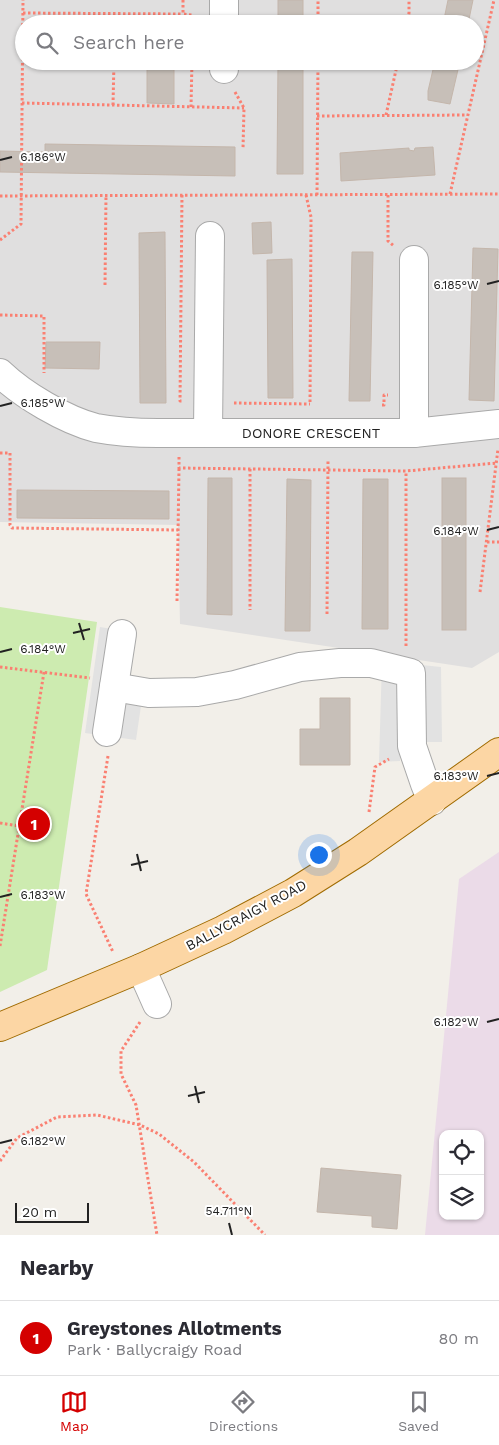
<!DOCTYPE html>
<meta charset="utf-8">
<style>
:root{--surface:#fff;--page:#f7f7f7;--text:#2b2b33;--muted:#7c7c81;--line:#e1e1e2;--accent:#d40000}
body{margin:0;font-family:"Work Sans",sans-serif;background:var(--page);color:var(--text)}
.controls{position:absolute;right:15px;bottom:15px;display:grid;overflow:hidden;border-radius:10px;box-shadow:0 1px 4px #0004}
.controls button{width:45px;height:45px;display:grid;place-items:center;padding:0;border:0;border-bottom:1px solid var(--line);background:var(--surface);color:var(--text);font:25px sans-serif}
.scale{position:absolute;left:15px;bottom:12px;width:74px;box-sizing:border-box;padding-left:5px;border:2px solid #222;border-top:0;font-size:14px;line-height:18px;white-space:nowrap;color:#222;-webkit-text-stroke:4px #fff;paint-order:stroke}
.you{position:absolute;left:318px;top:854px;width:18px;height:18px;margin:-12px;border:4px solid #fff;border-radius:50%;background:#1a73e8;box-shadow:0 0 0 8px #1a73e833}
.badge{display:grid;place-items:center;width:32px;height:32px;border-radius:50%;background:var(--accent);color:#fff;font-size:16px;font-weight:700}
.pin{position:absolute;translate:-50% -50%;border:2px solid #fff;box-shadow:0 1px 5px #0006}
.list{margin:0;padding:0;list-style:none}
h2{display:flex;justify-content:space-between;align-items:center;height:65px;margin:0;padding:0 20px;font-size:21px}
h2 small{font-size:16px;font-weight:400;color:var(--muted)}
.list li{display:grid;grid-template-columns:32px 1fr auto;gap:15px;align-items:center;box-sizing:border-box;height:75px;padding:0 20px;border-top:1px solid var(--line)}
.list b{display:block;font-size:19px;white-space:nowrap}
.list p{margin:0;font-size:16px;white-space:nowrap;color:var(--muted)}
.list em{font-size:16px;font-style:normal;color:var(--muted)}
.icon{flex:none;width:28px;height:28px;fill:none;stroke:currentColor;stroke-width:2;stroke-linecap:round;stroke-linejoin:round}
.map{position:relative;flex:none;width:499px;height:1235px;overflow:hidden}
.search{position:absolute;background:var(--surface);box-shadow:0 1px 4px #0004;left:15px;right:15px;top:15px;height:55px;display:flex;align-items:center;gap:12px;box-sizing:border-box;padding:0 18px;border-radius:28px;color:var(--muted);font-size:19px}
.sheet{height:140px;background:var(--surface)}
nav{display:flex;justify-content:space-around;align-items:center;box-sizing:border-box;height:70px;border-top:1px solid var(--line);background:var(--surface);font-size:14px;color:var(--muted)}
nav a{display:grid;justify-items:center;gap:2px}
nav .on{color:var(--accent)}
.map>svg:first-child{display:block}
.residential{fill:#e0dfdf;fill-rule:evenodd}
.industrial{fill:#ebdbe8;fill-rule:evenodd}
.grass{fill:#cdebb0}
.parking{fill:#e2e2e2}
.building{fill:#c7bfb8;stroke:#c4b6ab}
.lines{fill:none;stroke-linecap:round;stroke-linejoin:round}
.minor-casing{stroke:#a9a9a9;stroke-width:30}
.major-casing{stroke:#a06b00;stroke-width:30}
.path{stroke:#fa8072;stroke-width:3;stroke-dasharray:2.5 2.5;stroke-linecap:butt}
.minor{stroke:#fff;stroke-width:28}
.major{stroke:#fcd6a4;stroke-width:28}
.ticks{fill:none;stroke:#222;stroke-width:2}
.labels{text-anchor:middle;stroke-width:4;stroke-linejoin:round;paint-order:stroke}
.street-label{font-size:14px;fill:#222;stroke:#fff}
.ticks-label{font-size:12px;text-anchor:middle;fill:#222;stroke:#fff;stroke-width:4;stroke-linejoin:round;paint-order:stroke}
</style>
<div class="map">
<svg width="499" height="1235" viewBox="0 0 499 1235">
<rect width="100%" height="100%" fill="#f2efe9"/>
<path class="residential" d="M0,0H499V652L472,668L180,624L178,525L0,522ZM24,24H475V61H24Z"/>
<path class="industrial" d="M499,852V1235H425L459,879ZM443,1134H480V1216H443Z"/>
<path class="grass" d="M0,607L97,622L47,970L0,992Z"/>
<g class="parking">
<path d="M100,627L118,630L108,693L142,699L136,740L85,733Z"/>
<path d="M382,661L441,667L442,742H401L400,761L379,762Z"/>
</g>
<g class="building">
<rect x="278" y="0" width="25" height="24"/>
<path d="M448,0H473L468,24H443Z"/>
<path d="M147,61H174V104L147,103Z"/>
<path d="M278,61H303V174H277Z"/>
<path d="M435,61H460L450,104L428,100V91Z"/>
<path d="M45,144L235,147V176L0,172V151L45,152Z"/>
<path d="M433,147L435,175L341,181L340,153L409,148V150L414,151L415,148Z"/>
<path d="M271,222L272,253L253,254L252,223Z"/>
<path d="M165,232L166,403H140L139,233Z"/>
<path d="M473,248L498,249L494,401L469,400Z"/>
<path d="M352,252H373L370,401H349Z"/>
<path d="M292,259L293,398H268L267,260Z"/>
<path d="M46,342H100L99,369L45,368Z"/>
<path d="M208,478H232V615L207,614Z"/>
<rect x="442" y="478" width="24" height="152"/>
<path d="M287,479L311,480L310,631H285Z"/>
<path d="M363,479H388V629H362Z"/>
<path d="M17,490L169,491V519L17,518Z"/>
<path d="M320,698H350V765H300V729H320Z"/>
<path d="M321,1168L401,1175L397,1229L372,1227V1216L317,1212Z"/>
</g>
<g class="lines">
<defs>
<g id="minor">
<path d="M224,24V0"/>
<path d="M224,69V61"/>
<path d="M0,373C23,395 65,420 96,428C117,432 137,433 158,433H414L499,424"/>
<path d="M208,433L210,236"/>
<path d="M414,433V260"/>
<path d="M114,687L149,693L197,692L235,685L300,667L340,663H371L411,673L412,746L425,784L432,801"/>
<path d="M107,732L122,634"/>
<path d="M141,968L157,1004"/>
</g>
<path id="major" d="M0,1027L141,968L223,930L293,893L358,852L499,752"/>
</defs>
<use href="#minor" class="minor-casing"/>
<use href="#major" class="major-casing"/>
<g class="path">
<path d="M183,0V14L192,15V24"/>
<path d="M23,13L183,14"/>
<path d="M318,20H408"/>
<path d="M114,24V14"/>
<path d="M318,24V0"/>
<path d="M407,24L409,13V0"/>
<path d="M235,92L244,108L243,149"/>
<path d="M22,103L244,108"/>
<path d="M113,105L114,61"/>
<path d="M191,107L192,61"/>
<path d="M386,115L398,61"/>
<path d="M317,116L467,115"/>
<path d="M450,194L494,0"/>
<path d="M182,195L180,401H183"/>
<path d="M306,195L311,217L310,404"/>
<path d="M317,195L318,61"/>
<path d="M388,195V241L394,246"/>
<path d="M0,196L499,194"/>
<path d="M0,240L21,224L23,0"/>
<path d="M105,285L106,195"/>
<path d="M0,315L44,316V373"/>
<path d="M234,403L310,404"/>
<path d="M382,405H384V395H388"/>
<path d="M0,453H10V525L12,528L178,530"/>
<path d="M179,457V468L406,471L497,463"/>
<path d="M250,469V610"/>
<path d="M487,542H499"/>
<path d="M480,592L498,449"/>
<path d="M177,601L179,468"/>
<path d="M327,614L328,459"/>
<path d="M406,646V471"/>
<path d="M0,667L90,678"/>
<path d="M108,756L86,894L113,952"/>
<path d="M369,812L375,767L389,759"/>
<path d="M0,823L19,826"/>
<path d="M0,946L44,672"/>
<path d="M140,1022L121,1051V1074L136,1105L157,1235"/>
<path d="M0,1161L17,1138L57,1117L97,1115L140,1125L159,1134L194,1162L265,1235"/>
</g>
<use href="#minor" class="minor"/>
<use href="#major" class="major"/>
</g>
<path class="ticks" d="M0,160L12,157M487,284L499,281M0,406L12,403M487,530L499,527M79,623L84,640M73,633L90,629M0,652L12,649M487,776L499,773M137,854L141,871M131,865L148,861M0,897L12,894M487,1022L499,1019M195,1086L199,1103M188,1096L205,1092M0,1143L12,1140M229,1223L232,1235"/>
<g class="labels">
<g class="street-label">
<text x="311" y="438">DONORE CRESCENT</text>
<text transform="translate(246 915) rotate(-28)" y="5">BALLYCRAIGY ROAD</text>
</g>
</g>
<g class="ticks-label">
<text x="43" y="161">6.186°W</text>
<text x="456" y="289">6.185°W</text>
<text x="43" y="407">6.185°W</text>
<text x="456" y="535">6.184°W</text>
<text x="43" y="653">6.184°W</text>
<text x="456" y="780">6.183°W</text>
<text x="43" y="899">6.183°W</text>
<text x="456" y="1026">6.182°W</text>
<text x="43" y="1145">6.182°W</text>
<text x="229" y="1215">54.711°N</text>
</g>
</svg>
<div class="controls">
<button><svg class="icon" aria-label="locate" viewBox="0 0 24 24"><circle cx="12" cy="12" r="6"/><path d="M12 2v4M12 18v4M2 12h4M18 12h4"/></svg></button>
<button><svg class="icon" aria-label="layers" viewBox="0 0 24 24"><path d="M12 4l9 5-9 5-9-5zM3 14l9 5 9-5"/></svg></button>
</div>
<div class="scale">20 m</div>
<div class="you"></div>
<div class="pin badge" style="left:34px;top:824px">1</div>
<div class="search"><svg class="icon" aria-label="search" viewBox="0 0 24 24"><circle cx="10" cy="10" r="6"/><path d="M15 15l6 6"/></svg>Search here</div>
</div>
<section class="sheet">
<h2>Nearby<small></small></h2>
<ul class="list">
<li><span class="badge">1</span><div><b>Greystones Allotments</b><p>Park · Ballycraigy Road</p></div><em>80 m</em></li>
</ul>
</section>
<nav>
<a class="on"><svg class="icon" aria-label="map" viewBox="0 0 24 24"><path d="M3 6l6-2 6 2 6-2v14l-6 2-6-2-6 2zM9 4v14M15 6v14"/></svg>Map</a>
<a><svg class="icon" aria-label="directions" viewBox="0 0 24 24"><path d="M12 3l9 9-9 9-9-9zM9 14v-3h6M13 9l2 2-2 2"/></svg>Directions</a>
<a><svg class="icon" aria-label="saved" viewBox="0 0 24 24"><path d="M7 4h10v16l-5-4-5 4z"/></svg>Saved</a>
</nav>
